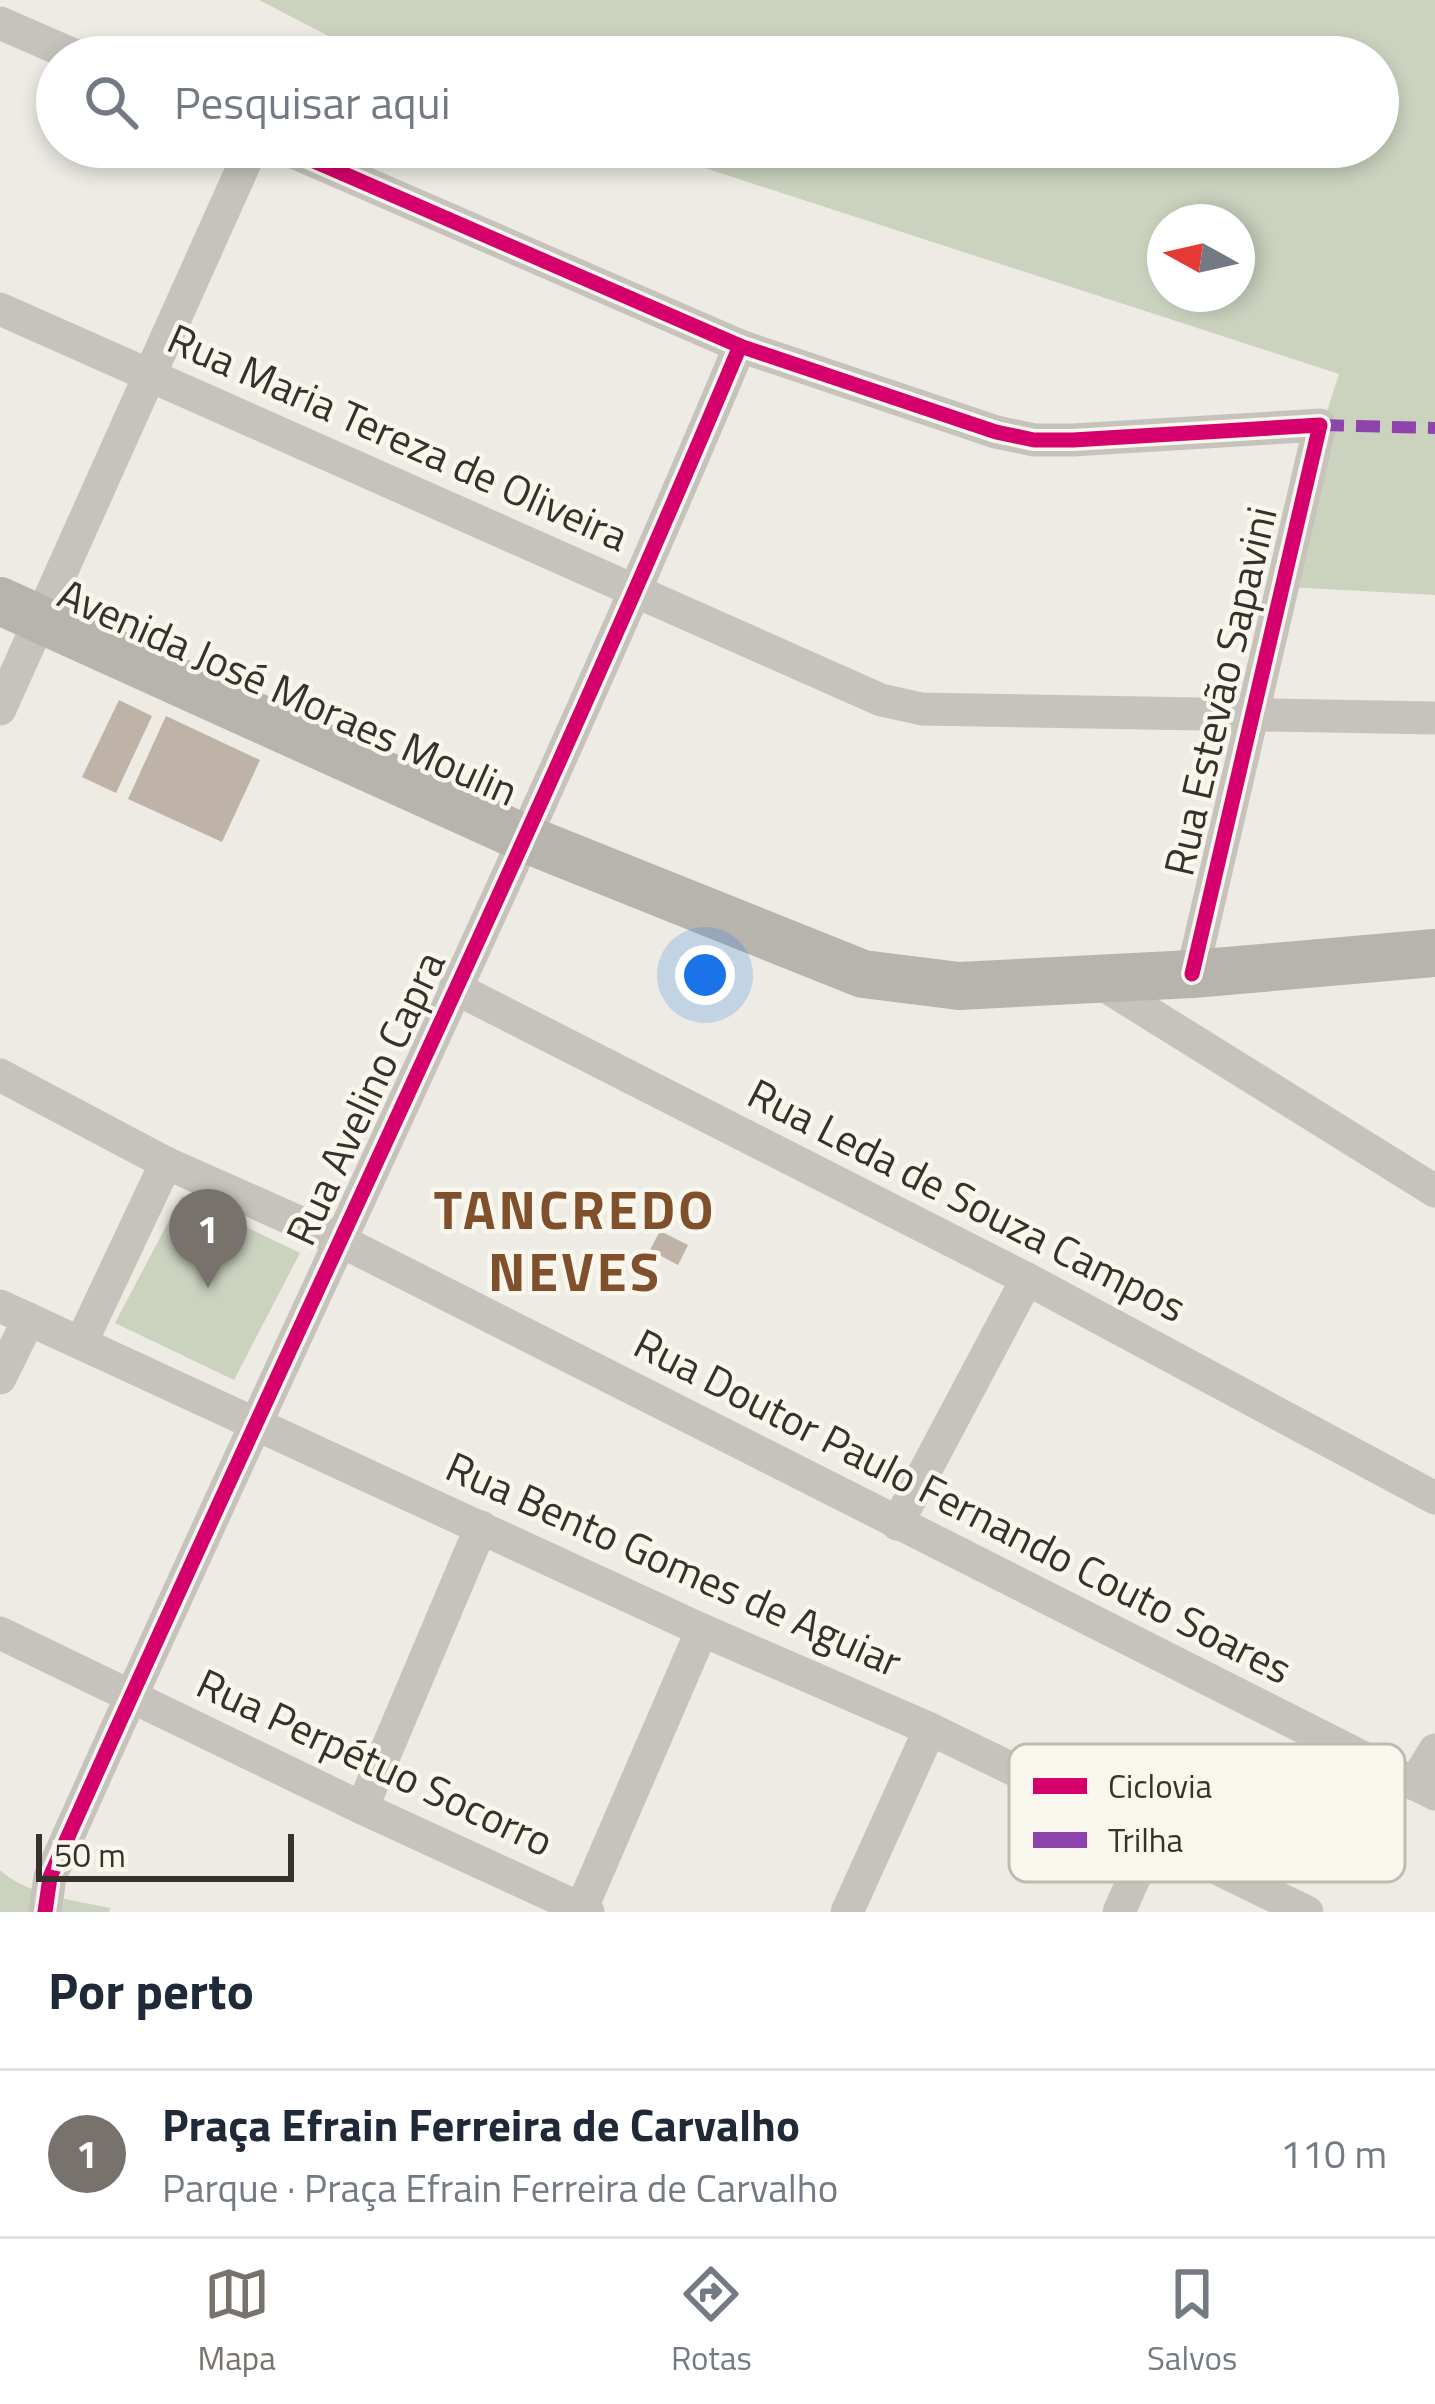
<!DOCTYPE html>
<html lang="pt">
<meta charset="utf-8">
<style>
:root{--surface:#fff;--page:#f2f2f3;--text:#1f2937;--muted:#747a83;--line:#e0e1e3;--accent:#77726c}
body{margin:0;font-family:"Titillium Web",sans-serif;background:var(--page);color:var(--text)}
.compass{position:absolute;left:1147px;top:204px;width:108px;height:108px;border-radius:50%;background:var(--surface);box-shadow:0 6px 18px #0003;rotate:278deg}
.scale{position:absolute;left:36px;bottom:30px;width:258px;box-sizing:border-box;padding-left:12px;border:6px solid #37312b;border-top:0;font-size:33px;line-height:42px;white-space:nowrap;color:#37312b;-webkit-text-stroke:9px #f9f6ed;paint-order:stroke}
.you{position:absolute;left:705px;top:975px;width:42px;height:42px;margin:-30px;border:9px solid #fff;border-radius:50%;background:#1a73e8;box-shadow:0 0 0 18px #1a73e833}
.badge{display:grid;place-items:center;width:78px;height:78px;border-radius:50%;background:var(--accent);color:#fff;font-size:39px;font-weight:700}
.pin{position:absolute;translate:-50% -99px;filter:drop-shadow(0 3px 6px #0008)}
.pin::after{content:'';position:absolute;top:63px;width:42px;height:36px;background:inherit;clip-path:polygon(0 0,100% 0,50% 100%)}
.list{margin:0;padding:0;list-style:none}
h2{display:flex;justify-content:space-between;align-items:center;height:156px;margin:0;padding:0 48px;font-size:51px}
h2 small{font-size:39px;font-weight:400;color:var(--muted)}
.list li{display:grid;grid-template-columns:78px 1fr auto;gap:36px;align-items:center;box-sizing:border-box;height:168px;padding:0 48px;border-top:3px solid var(--line)}
.list b{display:block;font-size:45px;white-space:nowrap}
.list p{margin:0;font-size:39px;white-space:nowrap;color:var(--muted)}
.list em{font-size:39px;font-style:normal;color:var(--muted)}
.icon{flex:none;width:66px;height:66px;fill:none;stroke:currentColor;stroke-width:2;stroke-linecap:round;stroke-linejoin:round}
.map{position:relative;flex:none;width:1435px;height:1912px;overflow:hidden}
.search{position:absolute;background:var(--surface);box-shadow:0 6px 18px #0003;left:36px;right:36px;top:36px;height:132px;display:flex;align-items:center;gap:30px;box-sizing:border-box;padding:0 42px;border-radius:66px;color:var(--muted);font-size:45px}
.sheet{height:324px;background:var(--surface)}
nav{display:flex;justify-content:space-around;align-items:center;box-sizing:border-box;height:168px;border-top:3px solid var(--line);background:var(--surface);font-size:33px;color:var(--muted)}
nav a{display:grid;justify-items:center;gap:6px}
nav .on{color:var(--accent)}
.map>svg:first-child{display:block}
.green{fill:#cbd3bf;fill-rule:evenodd}
.building{fill:#bfb3a7}
.lines{fill:none;stroke-linecap:round;stroke-linejoin:round}
.minor{stroke:#c6c3bd;stroke-width:33}
.secondary{stroke:#b7b3ad;stroke-width:48}
.quiet{stroke:#8e44ad;stroke-width:12;stroke-dasharray:24 12;stroke-linecap:butt}
.cycleway-casing{stroke:#f9f6ed;stroke-width:22}
.cycleway{stroke:#d6006c;stroke-width:15}
.labels{text-anchor:middle;stroke-width:9;stroke-linejoin:round;paint-order:stroke}
.street-label{font-size:42px;fill:#37312b;stroke:#f9f6ed}
.district-label{font-size:54px;font-weight:bold;letter-spacing:3px;fill:#7f502b;stroke:#f9f6ed}
.key{fill:#f9f6ed;stroke:#bfbbb3;stroke-width:3}
.key-label{font-size:33px;fill:#37312b}
</style>
<div class="map">
<svg width="1435" height="1912" viewBox="0 0 1435 1912">
<rect width="100%" height="100%" fill="#edebe4"/>
<g class="green">
<path d="M259,0H1435V595L1270,586L1339,374L640,147H1378V57H369ZM1165,222H1237V294H1165Z"/>
<path d="M182,1196L300,1253L234,1380L115,1323Z"/>
<path d="M0,1870C27,1895 76,1901 111,1908L109,1912H0Z"/>
</g>
<g class="building">
<path d="M119,700L152,716L116,793L82,777Z"/>
<path d="M166,716L260,760L222,842L128,799Z"/>
<path d="M660,1231L688,1245L678,1265L650,1250Z"/>
</g>
<g class="lines">
<g class="minor">
<path d="M0,23L78,57"/>
<path d="M282,147L740,346L996,432L1034,440H1073L1320,425L1192,974"/>
<path d="M0,309L881,700L922,709L1435,718"/>
<path d="M0,709L252,147"/>
<path d="M1096,980L1435,1191"/>
<path d="M455,988L1027,1279L1435,1498"/>
<path d="M0,1075L166,1163L339,1240L1435,1794"/>
<path d="M0,1306L702,1630L930,1729L1307,1912"/>
<path d="M81,1343L166,1163"/>
<path d="M0,1378L29,1319"/>
<path d="M897,1524L1027,1279"/>
<path d="M0,1633L362,1808L588,1912"/>
<path d="M1414,1784L1435,1750"/>
<path d="M362,1808L481,1527"/>
<path d="M45,1912L50,1877C277,1366 523,863 740,346"/>
<path d="M580,1912L702,1630"/>
<path d="M847,1912L930,1729"/>
<path d="M1119,1912L1152,1838"/>
</g>
<path class="secondary" d="M0,601L526,839L863,974L959,986L1192,974L1435,953"/>
<path class="quiet" d="M1320,425L1435,428"/>
<defs>
<g id="cycleway">
<path d="M282,147L740,346L996,432L1034,440H1073L1320,425L1192,974"/>
<path d="M45,1912L50,1877C277,1366 523,863 740,346"/>
</g>
</defs>
<use href="#cycleway" class="cycleway-casing"/>
<use href="#cycleway" class="cycleway"/>
</g>
<g class="labels">
<g class="street-label">
<text transform="translate(398 437) rotate(24)" y="15">Rua Maria Tereza de Oliveira</text>
<text transform="translate(1220 691) rotate(-77)" y="15">Rua Estevão Sapavini</text>
<text transform="translate(288 692) rotate(24)" y="15">Avenida José Moraes Moulin</text>
<text transform="translate(365 1098) rotate(-65)" y="15">Rua Avelino Capra</text>
<text transform="translate(967 1200) rotate(27)" y="15">Rua Leda de Souza Campos</text>
<text transform="translate(963 1506) rotate(27)" y="15">Rua Doutor Paulo Fernando Couto Soares</text>
<text transform="translate(674 1564) rotate(24)" y="15">Rua Bento Gomes de Aguiar</text>
<text transform="translate(375 1762) rotate(25)" y="15">Rua Perpétuo Socorro</text>
</g>
<g class="district-label">
<text x="575" y="1229">TANCREDO<tspan x="575" dy="62">NEVES</tspan></text>
</g>
</g>
<rect x="1009" y="1744" width="396" height="138" rx="18" class="key"/>
<rect x="1033" y="1778" width="54" height="16" fill="#d6006c"/>
<rect x="1033" y="1832" width="54" height="16" fill="#8e44ad"/>
<g class="key-label">
<text x="1108" y="1798">Ciclovia</text>
<text x="1108" y="1852">Trilha</text>
</g>
</svg>
<svg class="compass" viewBox="-18 -18 36 36"><path d="M0-13l5 13h-10z" fill="#e53935"/><path d="M0 13l5-13h-10z" fill="#747a83"/></svg>
<div class="scale">50 m</div>
<div class="you"></div>
<div class="pin badge" style="left:208px;top:1288px">1</div>
<div class="search"><svg class="icon" aria-label="search" viewBox="0 0 24 24"><circle cx="10" cy="10" r="6"/><path d="M15 15l6 6"/></svg>Pesquisar aqui</div>
</div>
<section class="sheet">
<h2>Por perto<small></small></h2>
<ul class="list">
<li><span class="badge">1</span><div><b>Praça Efrain Ferreira de Carvalho</b><p>Parque · Praça Efrain Ferreira de Carvalho</p></div><em>110 m</em></li>
</ul>
</section>
<nav>
<a class="on"><svg class="icon" aria-label="map" viewBox="0 0 24 24"><path d="M3 6l6-2 6 2 6-2v14l-6 2-6-2-6 2zM9 4v14M15 6v14"/></svg>Mapa</a>
<a><svg class="icon" aria-label="directions" viewBox="0 0 24 24"><path d="M12 3l9 9-9 9-9-9zM9 14v-3h6M13 9l2 2-2 2"/></svg>Rotas</a>
<a><svg class="icon" aria-label="saved" viewBox="0 0 24 24"><path d="M7 4h10v16l-5-4-5 4z"/></svg>Salvos</a>
</nav>
